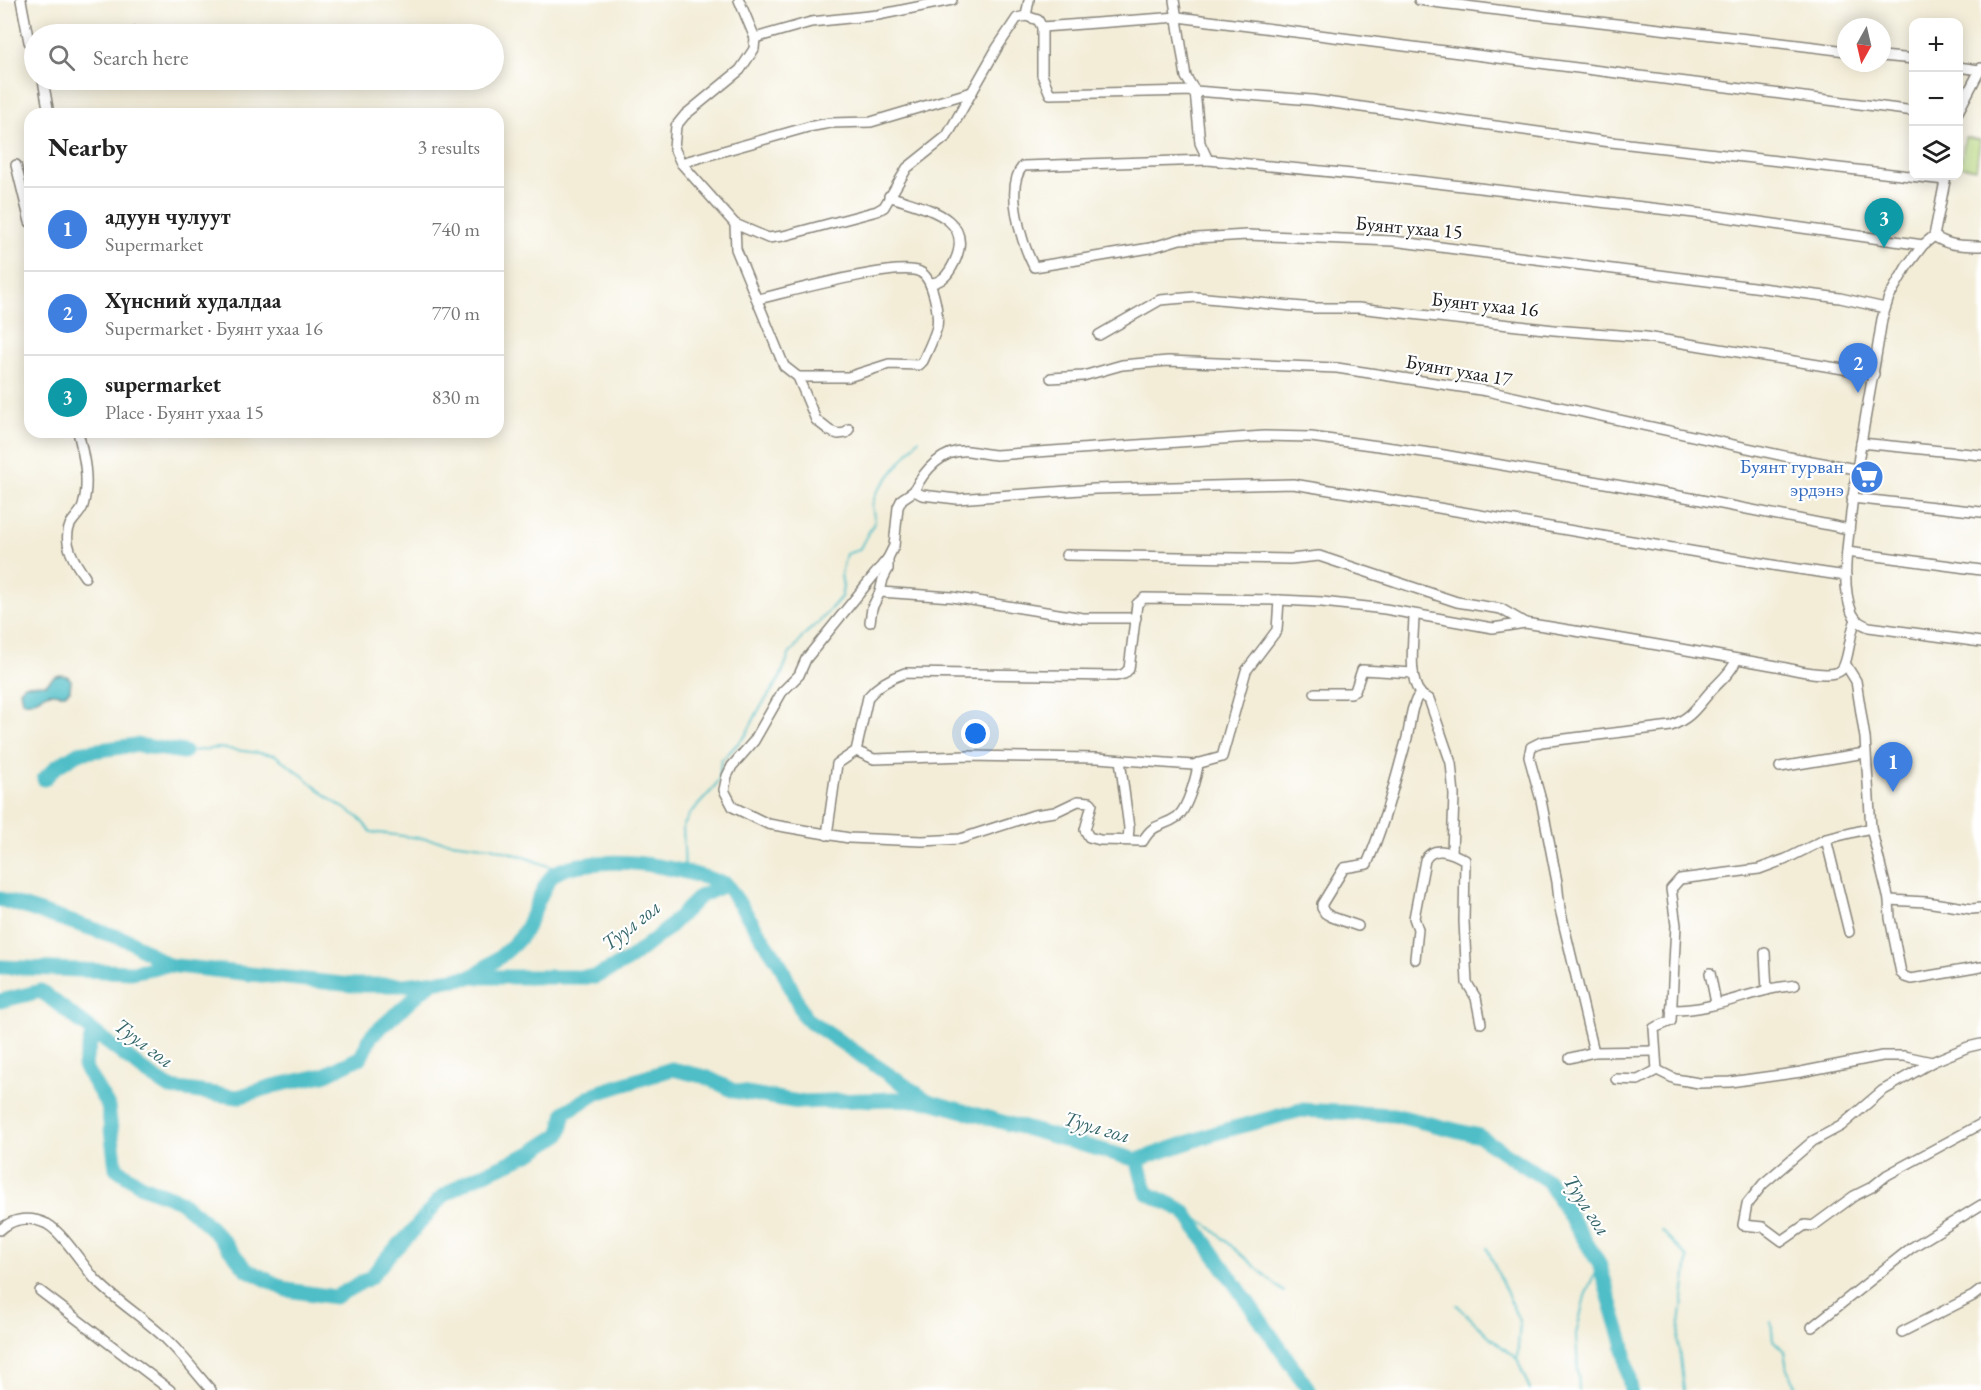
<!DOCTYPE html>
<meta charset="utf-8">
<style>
:root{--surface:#fff;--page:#f2f2f2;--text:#222;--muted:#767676;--line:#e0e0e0;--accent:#b45309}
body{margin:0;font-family:"EB Garamond",serif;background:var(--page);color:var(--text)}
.controls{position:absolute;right:18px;top:18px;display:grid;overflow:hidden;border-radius:12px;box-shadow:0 3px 15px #0003}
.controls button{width:54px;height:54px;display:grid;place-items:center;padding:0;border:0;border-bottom:2px solid var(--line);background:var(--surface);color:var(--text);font:30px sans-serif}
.compass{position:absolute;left:1837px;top:18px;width:54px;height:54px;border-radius:50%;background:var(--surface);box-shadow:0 3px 15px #0003;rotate:188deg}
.you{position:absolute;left:976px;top:734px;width:21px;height:21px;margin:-15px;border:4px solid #fff;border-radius:50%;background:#1a73e8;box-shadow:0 0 0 9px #1a73e833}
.badge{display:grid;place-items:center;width:39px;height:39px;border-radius:50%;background:var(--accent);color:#fff;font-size:20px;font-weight:700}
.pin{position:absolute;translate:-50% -50px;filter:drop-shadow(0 2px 3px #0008)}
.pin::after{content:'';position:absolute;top:32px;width:21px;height:18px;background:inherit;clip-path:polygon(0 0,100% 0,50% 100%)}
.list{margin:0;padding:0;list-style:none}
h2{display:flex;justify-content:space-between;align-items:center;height:78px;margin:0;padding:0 24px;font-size:26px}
h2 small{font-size:20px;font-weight:400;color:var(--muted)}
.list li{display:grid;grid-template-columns:39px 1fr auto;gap:18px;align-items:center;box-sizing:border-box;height:84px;padding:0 24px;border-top:2px solid var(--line)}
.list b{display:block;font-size:22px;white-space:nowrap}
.list p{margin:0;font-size:20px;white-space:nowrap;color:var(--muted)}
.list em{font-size:20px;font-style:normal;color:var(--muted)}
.icon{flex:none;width:33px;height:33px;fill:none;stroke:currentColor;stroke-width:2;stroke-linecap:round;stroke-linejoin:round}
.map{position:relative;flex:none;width:1981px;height:1390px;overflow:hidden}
.search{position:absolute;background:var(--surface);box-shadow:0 3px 15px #0003;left:24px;top:24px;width:480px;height:66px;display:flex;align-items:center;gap:15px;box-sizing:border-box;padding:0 21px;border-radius:33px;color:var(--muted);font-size:22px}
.panel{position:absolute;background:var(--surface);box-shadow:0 3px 15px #0003;left:24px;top:108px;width:480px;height:330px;border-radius:18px}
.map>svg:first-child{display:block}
.green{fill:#b8d87f;stroke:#6a7a4e;stroke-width:1.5}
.water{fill:#50bec7;stroke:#366d72;stroke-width:1.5}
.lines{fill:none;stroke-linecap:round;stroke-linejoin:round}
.stream{stroke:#50bec7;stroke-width:2}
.river{stroke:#50bec7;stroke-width:15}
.minor-casing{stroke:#88847a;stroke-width:12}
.minor{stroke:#fff;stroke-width:9}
.labels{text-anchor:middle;stroke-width:4.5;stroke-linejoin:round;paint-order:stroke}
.street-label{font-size:20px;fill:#1c1c1c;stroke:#fff}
.shop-label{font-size:20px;fill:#366cbe;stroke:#fff;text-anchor:end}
.water-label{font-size:21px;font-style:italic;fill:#336569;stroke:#fff}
</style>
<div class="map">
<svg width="1981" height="1390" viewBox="0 0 1981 1390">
<rect width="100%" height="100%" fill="#fff"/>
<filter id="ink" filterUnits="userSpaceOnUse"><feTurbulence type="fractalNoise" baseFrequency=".0167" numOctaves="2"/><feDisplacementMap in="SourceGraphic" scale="12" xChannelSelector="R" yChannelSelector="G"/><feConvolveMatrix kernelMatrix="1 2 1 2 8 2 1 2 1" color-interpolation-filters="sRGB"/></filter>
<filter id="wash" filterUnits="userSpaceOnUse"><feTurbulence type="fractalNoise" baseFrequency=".008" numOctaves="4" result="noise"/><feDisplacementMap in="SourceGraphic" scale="24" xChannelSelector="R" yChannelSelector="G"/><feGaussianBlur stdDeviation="1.35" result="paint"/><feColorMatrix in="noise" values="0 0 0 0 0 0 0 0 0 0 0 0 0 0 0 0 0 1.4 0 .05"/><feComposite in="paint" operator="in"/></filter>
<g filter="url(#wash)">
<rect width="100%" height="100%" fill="#f3edd8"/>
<path class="green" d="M1965,137L1980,140L1976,169L1960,166Z"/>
<path class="water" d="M60,675L67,676L71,680L70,690L65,694C60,694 55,693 50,693C39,695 33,706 22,701L20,690L25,685L46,684L54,677Z"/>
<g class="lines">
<g class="stream">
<path d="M184,752L219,748L275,755L303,776L330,799L358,817L371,832L491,847L521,856L562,871"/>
<path d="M685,871L683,827L690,814L713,789L719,779L721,761L746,735L758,711L780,678L789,655L805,634L819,622L841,597L843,587L841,574L846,554L859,550L875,521L872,506L876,493L919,439"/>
<path d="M1184,1211L1210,1227L1284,1292"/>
<path d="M1662,1231L1688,1258L1678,1341L1684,1390"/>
<path d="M1487,1248L1520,1323L1517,1359"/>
<path d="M1457,1305L1491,1338L1517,1359L1530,1390"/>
<path d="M1771,1321L1773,1340L1784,1351L1787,1369L1795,1383L1794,1390"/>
<path d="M1579,1390L1576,1334L1585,1296L1599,1263"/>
</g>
<g class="river">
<path d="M44,779L56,767L78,753L136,745L184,752"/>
<path d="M0,899L130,941L167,965"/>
<path d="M0,967L132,972L167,965L352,985H404L472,977H595L627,961L666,930L699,897L726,884L780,964L805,1018L928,1101L1137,1160L1219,1132L1301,1110L1394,1115L1479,1136L1548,1181L1599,1263L1623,1343L1631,1390"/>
<path d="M472,977C490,964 512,950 524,932C533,917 542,885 554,874C564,867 578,865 589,864C636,858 681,869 726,884"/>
<path d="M0,1001L41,991L147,1073L170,1088L238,1097L273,1086L324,1075L361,1057L371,1036L432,982"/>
<path d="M93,1032L84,1066L108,1106L116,1168L142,1186L180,1201L202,1219L224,1242L246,1269L287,1290L335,1297L371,1277L388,1256L410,1234L442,1197L467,1181L531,1153L560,1134L565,1112L597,1093L672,1069L706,1077L734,1091L799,1102L894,1099L927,1101"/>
<path d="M1137,1160L1147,1193L1184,1211L1309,1390"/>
</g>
</g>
</g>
<g filter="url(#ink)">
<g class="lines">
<defs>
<g id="minor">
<path d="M21,0L29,42L34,45"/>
<path d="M739,0L755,38L754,49L740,70L685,115L676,126L674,148L681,163L735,224L768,238L783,236L877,211L884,207L907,168L947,136L997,48L1017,18L1026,16L1029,0"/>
<path d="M1174,0L1186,77L1195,91L1200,143L1208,160L1393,178L1703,214L1923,245"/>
<path d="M1419,0C1561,19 1704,33 1846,51"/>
<path d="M1026,16L1038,20L1042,27L1178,17L1914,111"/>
<path d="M1042,27V75L1050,94L1195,91L1312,100L1602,141L1945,180"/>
<path d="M125,34L140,32"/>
<path d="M755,38L811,22L878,15L952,0"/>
<path d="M1882,56L1914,59"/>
<path d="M1958,67L1979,70"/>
<path d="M43,80L49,114"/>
<path d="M1958,112L1981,68"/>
<path d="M1208,160L1023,166C1004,187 1022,244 1034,267L1150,248L1180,239L1247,235L1393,241L1840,298L1885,308"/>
<path d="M681,163L808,127L830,123L871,122L972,92"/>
<path d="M16,165L30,222"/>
<path d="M1946,176L1934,236L1923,245L1907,266L1889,297L1882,319C1872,387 1857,454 1850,522C1847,551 1841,585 1852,613C1856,621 1861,624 1869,627L1981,642"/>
<path d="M889,196C922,208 977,216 954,263C949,273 943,282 931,283"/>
<path d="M735,224L736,249L784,366L798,377L816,420L830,431L838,434L846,433L849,429"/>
<path d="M1934,236C1950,247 1962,245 1981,246"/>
<path d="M758,299C785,293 899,261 920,272C933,278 939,313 937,327C934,338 928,350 923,361L919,365L889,364L848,377H798"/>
<path d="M1099,335L1160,300L1196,297L1314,308H1358L1554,330L1646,337L1874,374"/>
<path d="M1051,378L1083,376L1122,365L1168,361L1337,368L1487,391L1789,457L1856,469"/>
<path d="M78,432C84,456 90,481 83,506C81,513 73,519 70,525C62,543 75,563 85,577"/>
<path d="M1861,443L1981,455"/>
<path d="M1852,498L1981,512"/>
<path d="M1847,552L1981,570"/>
<path d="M1066,555L1290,559L1319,556L1457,602L1501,609L1525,623"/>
<path d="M888,558L806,659L799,675L782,692L754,741L732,766L727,776L724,790L733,807L768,824L849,838L922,841L960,839L1034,815L1055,812L1078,801L1090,802L1092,804L1085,830L1089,837L1100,840L1143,841C1154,822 1161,828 1177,817C1187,810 1197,776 1198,763"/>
<path d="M1846,576L1778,566L1427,506L1293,484L1095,489L957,499L922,495L914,491C924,470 943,449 968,451C977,452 986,454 996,455L1264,436L1311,437L1438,454L1691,498L1849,529"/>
<path d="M880,592L952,597L1083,618H1136"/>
<path d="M1414,615C1414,635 1407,680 1421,694C1421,695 1428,699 1429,699L1451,763L1454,795L1452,853"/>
<path d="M870,622L872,608L880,592L883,579L888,569V558L894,546L898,507L902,499L914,491"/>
<path d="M1846,665L1856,681L1865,738L1871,828L1889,900L1890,918L1901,973L1905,977L1911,979L1981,967"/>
<path d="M1315,693H1351L1355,691L1362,670L1413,673"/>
<path d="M856,751L874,759L968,756L1097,758L1193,765L1222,757L1246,671L1277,630L1279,600"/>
<path d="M1120,760L1129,828L1128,840"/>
<path d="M1780,767L1865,753"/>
<path d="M827,835L837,764L856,751L868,697C878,685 890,678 905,673L1116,676L1124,674L1129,669L1137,604L1144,598L1279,600L1322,602L1385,609L1493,628L1525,623C1609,636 1693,651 1777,666C1791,669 1828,679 1840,671C1849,665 1849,633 1856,620"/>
<path d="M1826,839L1849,932"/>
<path d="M1889,900L1926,902L1972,909L1981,908"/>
<path d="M1358,926L1332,917L1325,913L1322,908V904L1344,868L1367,864C1385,823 1395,780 1407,738C1411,722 1410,707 1420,693"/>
<path d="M1765,953L1767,990"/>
<path d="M1415,959L1418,929L1414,918L1425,860C1434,844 1453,853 1465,860L1464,921L1467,983L1476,998L1481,1023"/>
<path d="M1710,973L1716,1003"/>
<path d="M1671,1010C1704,1011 1736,998 1767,990C1776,987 1786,987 1795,985"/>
<path d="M1981,1044L1968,1047L1932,1062L1882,1091L1841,1126L1813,1141L1763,1184L1747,1204L1743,1225L1763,1227L1782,1241L1805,1225L1813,1226L1854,1196L1872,1187L1887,1175L1981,1124"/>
<path d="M1594,1052L1560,909L1557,882L1541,800L1529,757L1531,747L1541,742L1671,726C1693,716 1695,709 1710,692C1720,681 1731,673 1737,659"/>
<path d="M1570,1058L1594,1052L1654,1051"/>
<path d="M1657,1070L1654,1028L1671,1021L1676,925L1671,889L1680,879L1759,869L1786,859L1826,839L1871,828"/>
<path d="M1657,1070L1675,1079L1699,1083L1730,1082L1801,1072L1882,1056H1904L1932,1062"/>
<path d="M1616,1079L1638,1080L1657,1070"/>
<path d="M0,1230C13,1218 30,1216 47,1224C63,1233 82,1264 95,1279C117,1302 146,1319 169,1342C184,1357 197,1374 211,1390"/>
<path d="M40,1291L170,1390"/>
<path d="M1812,1327L1911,1248L1981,1205"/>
<path d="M1902,1332L1973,1296L1981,1290"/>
</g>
</defs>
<use href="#minor" class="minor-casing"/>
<use href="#minor" class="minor"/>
</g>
</g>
<defs>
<symbol id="supermarket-disc" viewBox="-11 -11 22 22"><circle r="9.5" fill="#3f7fe0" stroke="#fff"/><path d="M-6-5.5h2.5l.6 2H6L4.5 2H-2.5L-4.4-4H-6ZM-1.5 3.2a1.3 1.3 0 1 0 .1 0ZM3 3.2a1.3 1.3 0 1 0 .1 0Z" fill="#fff"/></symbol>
</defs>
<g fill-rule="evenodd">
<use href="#supermarket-disc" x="1848" y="458" width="38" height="38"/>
</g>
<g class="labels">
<g class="street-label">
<text transform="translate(1409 227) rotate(5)" y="7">Буянт ухаа 15</text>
<text transform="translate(1485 304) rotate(6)" y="7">Буянт ухаа 16</text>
<text transform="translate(1459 370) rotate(10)" y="7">Буянт ухаа 17</text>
</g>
<g class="shop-label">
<text x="1844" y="473">Буянт гурван<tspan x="1844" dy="23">эрдэнэ</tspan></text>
</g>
<g class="water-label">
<text transform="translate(631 925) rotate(-38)" y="7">Туул гол</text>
<text transform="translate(144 1043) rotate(37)" y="7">Туул гол</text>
<text transform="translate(1097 1127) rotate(16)" y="7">Туул гол</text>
<text transform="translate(1587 1205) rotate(57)" y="7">Туул гол</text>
</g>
</g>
</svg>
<div class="controls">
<button>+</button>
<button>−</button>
<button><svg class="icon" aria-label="layers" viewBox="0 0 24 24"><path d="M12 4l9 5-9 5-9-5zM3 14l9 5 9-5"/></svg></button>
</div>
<svg class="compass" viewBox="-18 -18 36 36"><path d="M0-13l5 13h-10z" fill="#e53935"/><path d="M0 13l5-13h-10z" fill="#767676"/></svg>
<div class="you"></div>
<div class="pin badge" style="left:1893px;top:792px;background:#3f7fe0">1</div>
<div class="pin badge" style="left:1858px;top:393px;background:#3f7fe0">2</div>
<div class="pin badge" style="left:1884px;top:248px;background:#0f9aa8">3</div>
<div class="search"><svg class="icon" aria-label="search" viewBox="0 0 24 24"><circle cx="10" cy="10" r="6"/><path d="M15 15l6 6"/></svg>Search here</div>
<section class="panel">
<h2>Nearby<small>3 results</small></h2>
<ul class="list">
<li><span class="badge" style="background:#3f7fe0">1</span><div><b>адуун чулуут</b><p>Supermarket</p></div><em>740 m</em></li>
<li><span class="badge" style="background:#3f7fe0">2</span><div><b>Хүнсний худалдаа</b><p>Supermarket · Буянт ухаа 16</p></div><em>770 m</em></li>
<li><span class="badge" style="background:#0f9aa8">3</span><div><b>supermarket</b><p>Place · Буянт ухаа 15</p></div><em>830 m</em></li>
</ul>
</section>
</div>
